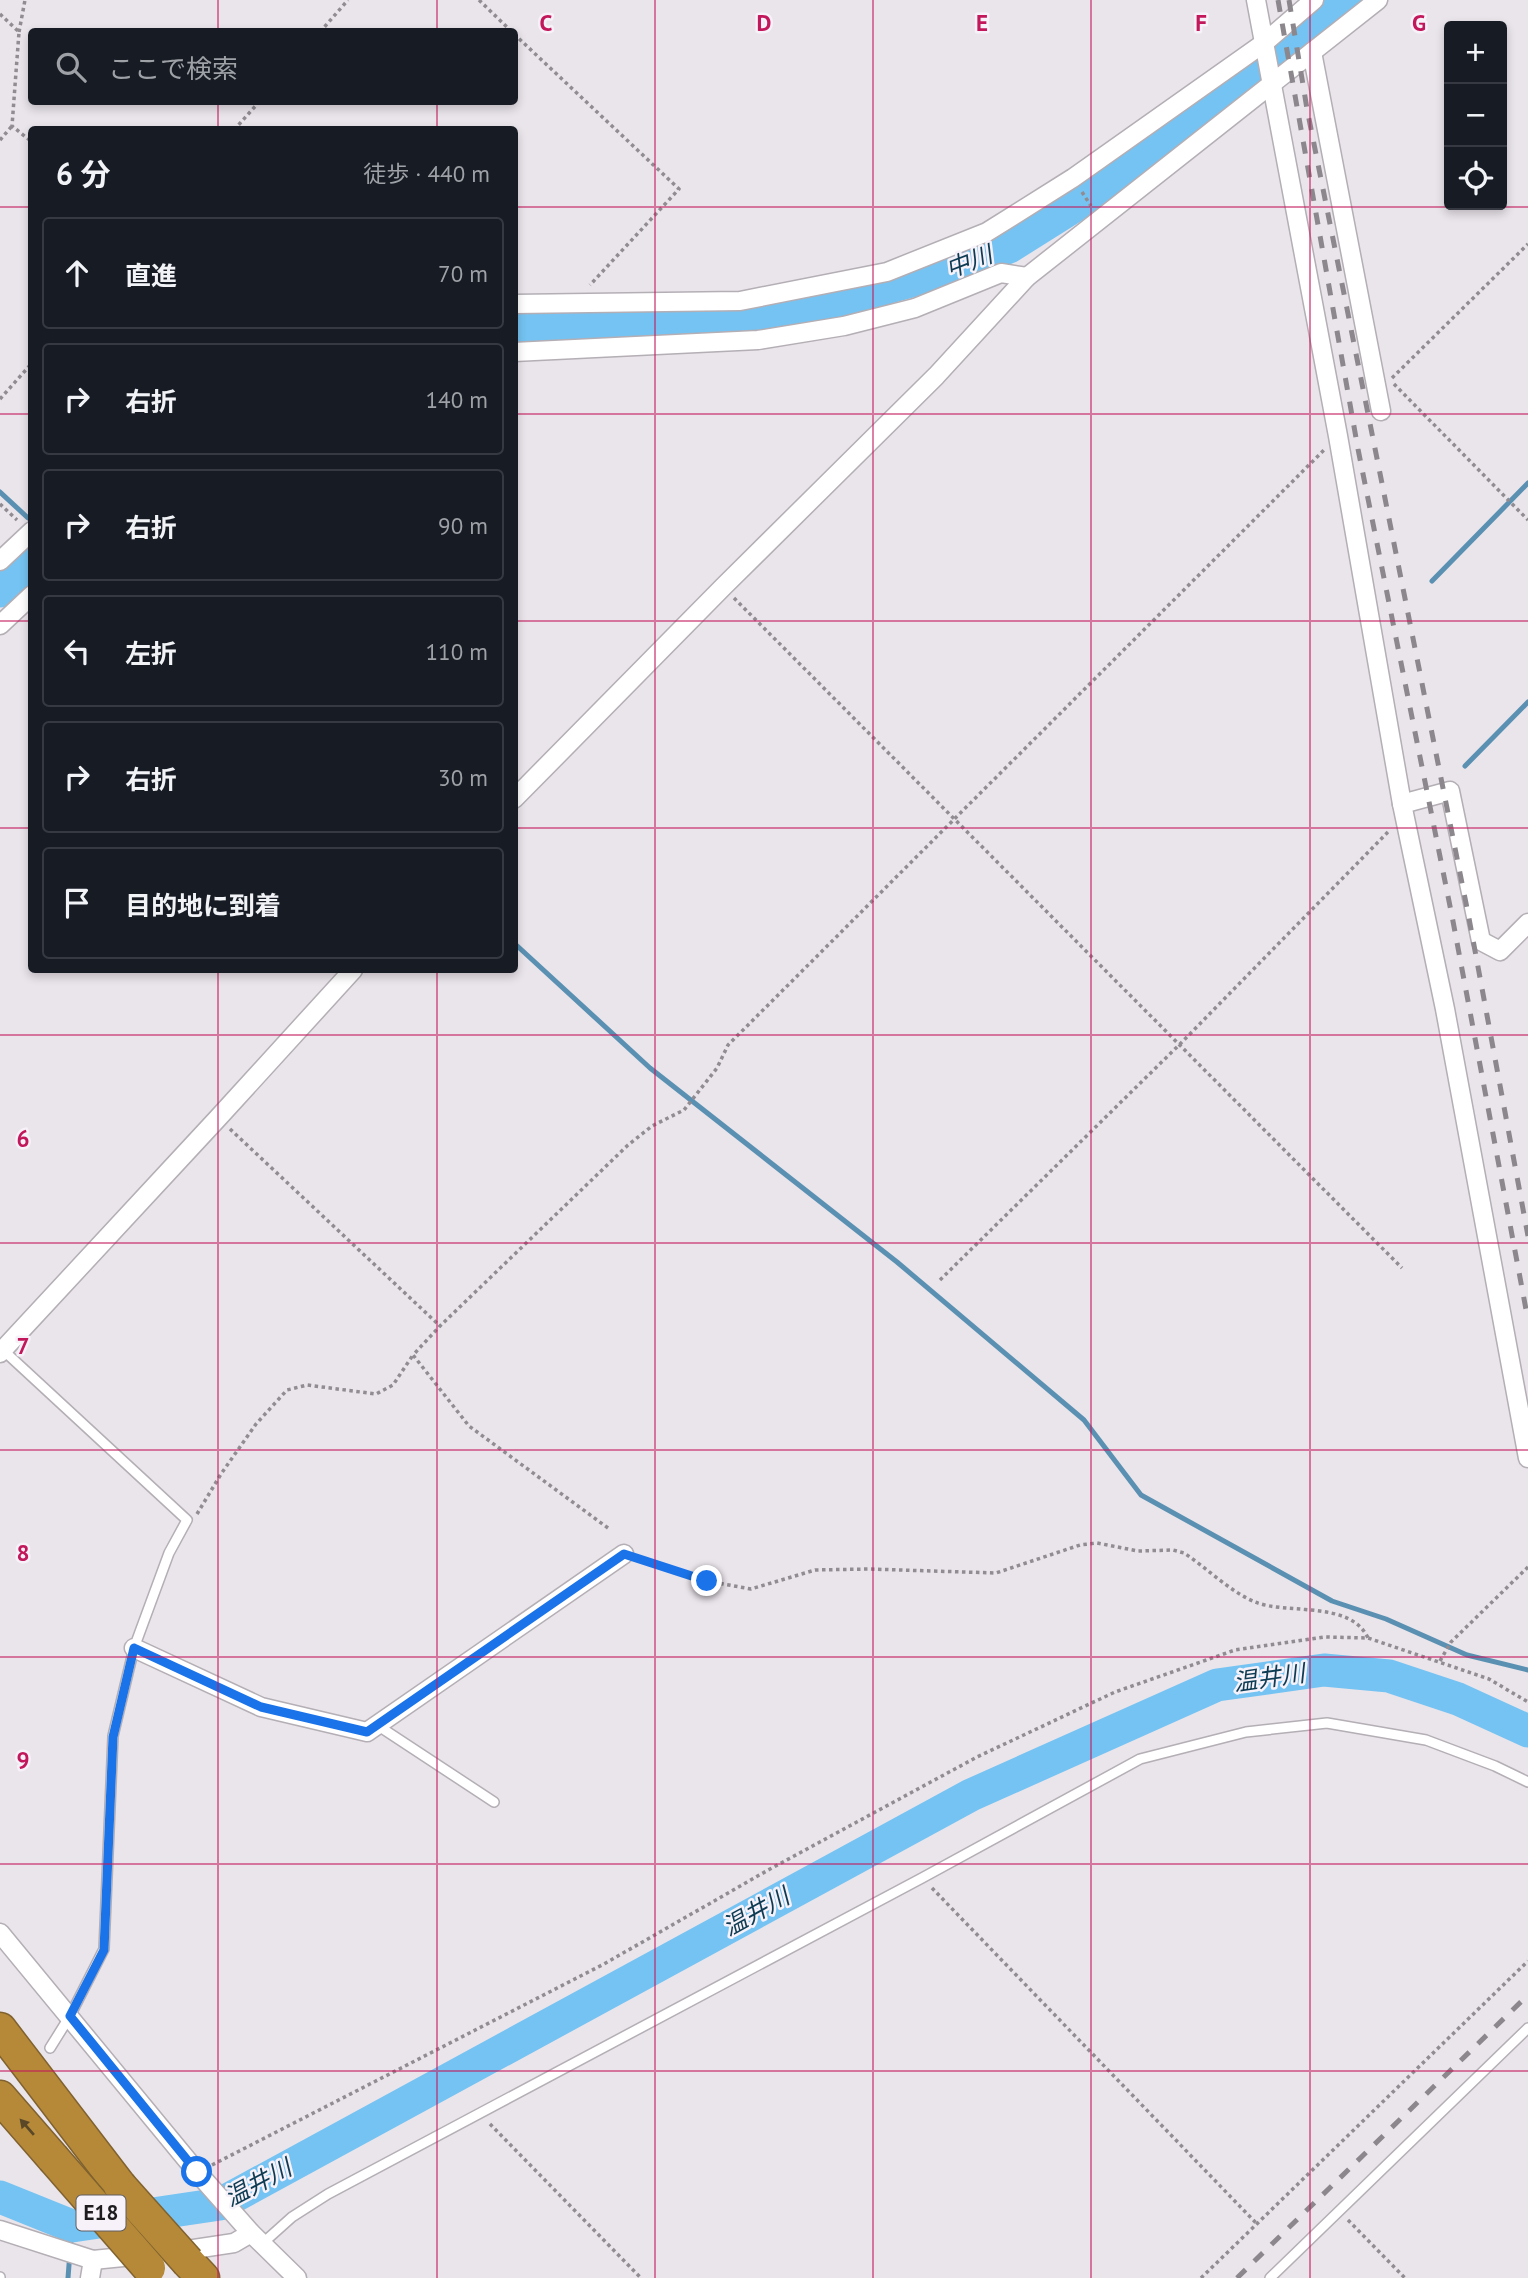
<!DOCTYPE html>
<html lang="ja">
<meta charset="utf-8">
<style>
:root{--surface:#171b24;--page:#20242c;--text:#f1f3f6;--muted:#9ea1a6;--line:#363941}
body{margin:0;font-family:"PT Sans","Noto Sans JP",sans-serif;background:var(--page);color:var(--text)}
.controls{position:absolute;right:21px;top:21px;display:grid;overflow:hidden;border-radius:7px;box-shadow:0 4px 10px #0003}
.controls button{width:63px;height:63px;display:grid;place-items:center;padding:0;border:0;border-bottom:2px solid var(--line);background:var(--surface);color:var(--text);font:35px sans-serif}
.stop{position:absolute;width:21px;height:21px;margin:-16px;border:5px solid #1a73e8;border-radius:50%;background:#fff}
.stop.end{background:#1a73e8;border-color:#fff;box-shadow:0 2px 7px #0008}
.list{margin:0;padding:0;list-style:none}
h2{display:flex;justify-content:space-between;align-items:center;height:91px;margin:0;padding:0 28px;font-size:30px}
h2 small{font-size:23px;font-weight:400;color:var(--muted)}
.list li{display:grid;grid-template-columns:46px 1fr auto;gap:21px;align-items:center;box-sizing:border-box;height:112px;margin:0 14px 14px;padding:0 14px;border:2px solid var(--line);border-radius:7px}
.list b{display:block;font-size:26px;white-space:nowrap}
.list em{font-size:23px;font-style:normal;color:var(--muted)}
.icon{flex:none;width:38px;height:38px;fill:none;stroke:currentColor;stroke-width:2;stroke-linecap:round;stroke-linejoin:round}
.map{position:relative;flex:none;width:1528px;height:2278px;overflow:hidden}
.search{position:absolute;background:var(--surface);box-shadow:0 4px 10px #0003;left:28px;top:28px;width:490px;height:77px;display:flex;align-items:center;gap:18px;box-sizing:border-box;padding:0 24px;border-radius:7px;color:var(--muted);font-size:26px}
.panel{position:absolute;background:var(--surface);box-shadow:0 4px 10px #0003;left:28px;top:126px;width:490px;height:847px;border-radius:7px}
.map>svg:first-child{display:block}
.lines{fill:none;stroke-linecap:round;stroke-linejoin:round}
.stream{stroke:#5a91b2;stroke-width:5}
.river{stroke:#74c3f2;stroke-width:33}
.lane-casing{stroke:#b4aeb5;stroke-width:12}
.street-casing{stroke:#b4aeb5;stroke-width:21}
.highway-casing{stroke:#80622f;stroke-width:35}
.path{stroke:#908c91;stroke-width:3.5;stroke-dasharray:3.5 3.5;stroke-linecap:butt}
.lane{stroke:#fff;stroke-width:9}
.street{stroke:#fff;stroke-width:18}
.highway{stroke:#b68938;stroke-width:32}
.rail{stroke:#8b878c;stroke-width:5;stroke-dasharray:12 12;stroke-linecap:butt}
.highway-bridge-casing{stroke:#80622f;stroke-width:35;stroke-linecap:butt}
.highway-bridge{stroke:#b68938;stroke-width:32}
.oneway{fill:#5a4728}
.route{stroke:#1a73e8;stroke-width:9}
.grid{fill:none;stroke:#c2185b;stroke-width:2;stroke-opacity:0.55}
.labels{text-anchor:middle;stroke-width:5;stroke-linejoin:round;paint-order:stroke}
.shield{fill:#f7f2f9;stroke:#5e5c60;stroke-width:2}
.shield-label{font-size:21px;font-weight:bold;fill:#1d1b1e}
.water-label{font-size:24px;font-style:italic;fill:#0d3b53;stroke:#f7f2f9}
.grid-label{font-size:23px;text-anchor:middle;font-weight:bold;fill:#c2185b;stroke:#f7f2f9;stroke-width:5;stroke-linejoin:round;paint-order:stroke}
</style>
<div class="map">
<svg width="1528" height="2278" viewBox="0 0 1528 2278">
<rect width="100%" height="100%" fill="#eae4eb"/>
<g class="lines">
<g class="stream">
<path d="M0,492L28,518"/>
<path d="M1432,581L1528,483"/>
<path d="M1465,766L1528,702"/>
<path d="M514,943L650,1068L897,1262L1084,1420L1141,1495L1332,1601L1386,1619L1467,1655L1528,1670"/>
<path d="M68,2278L72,2226"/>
</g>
<g class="river">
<path d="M514,329L755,319L826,310L889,287L955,269L1009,247L1095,193L1206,113L1348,0"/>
<path d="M0,591L32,561"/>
<path d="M0,2197L72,2226L220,2204L971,1795L1217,1685L1324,1670L1389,1676L1458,1699L1528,1731"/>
</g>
<defs>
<g id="lane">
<path d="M3,1350L187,1520L169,1553L134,1648L113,1736L104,1949L70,2016L50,2048"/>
<path d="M377,1725L494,1802"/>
<path d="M263,2243L292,2217L328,2194L922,1878L1140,1759L1246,1732L1327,1723L1426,1740L1495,1766L1528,1782"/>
<path d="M0,2277V2278"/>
<path d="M1270,2278L1528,2028"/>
</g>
<g id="street">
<path d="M1256,0L1338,436L1402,804L1445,1009L1528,1458"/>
<path d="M1312,52L1381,411"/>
<path d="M514,304L740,301L887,272L987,232L1073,178L1264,43L1314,0"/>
<path d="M514,352L758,340L844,326L915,308L1001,273L1027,277"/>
<path d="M0,561L32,531"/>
<path d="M0,625L32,595"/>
<path d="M514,799L723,587L936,376L1027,277L1378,0"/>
<path d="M1402,804L1450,791L1481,941L1500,951L1528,923"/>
<path d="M0,1353L218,1118L353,970"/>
<path d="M134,1648L261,1707L367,1732L624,1554"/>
<path d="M0,1933L197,2172L251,2233L297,2278"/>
<path d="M0,2230L93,2260L143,2255"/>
<path d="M174,2252L234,2243L251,2233"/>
<path d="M90,2278L93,2260"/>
</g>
<g id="highway">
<path d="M0,2029L120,2186"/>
<path d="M0,2097L53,2158"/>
<path d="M188,2262L203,2278"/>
</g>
</defs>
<use href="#lane" class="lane-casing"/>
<use href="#street" class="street-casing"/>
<use href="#highway" class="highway-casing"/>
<g class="path">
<path d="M479,0L512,32"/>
<path d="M0,14L19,32L12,126L32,142"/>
<path d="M19,32L25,0"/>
<path d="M320,32L348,0"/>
<path d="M514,34L679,189L590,285"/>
<path d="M234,130L259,102"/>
<path d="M0,140L12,126L14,127"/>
<path d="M1082,192L1091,206"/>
<path d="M1392,378L1528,244"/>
<path d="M1394,384L1528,520"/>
<path d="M0,399L32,363"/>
<path d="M0,504L17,520"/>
<path d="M734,598L1402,1268"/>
<path d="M230,1129L440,1326"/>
<path d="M940,1280L1178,1046L1389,831"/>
<path d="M197,1514L221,1474L256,1424L287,1390L307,1385L376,1394L393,1385L413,1355"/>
<path d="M608,1528L469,1426L413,1355L440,1326L628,1145L652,1126L684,1110L717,1068L728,1045L1324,450"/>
<path d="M640,1559L707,1581L751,1589L815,1570L869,1569L996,1573L1080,1545L1097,1543L1138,1551L1173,1550L1184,1553C1207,1568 1229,1591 1255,1602C1287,1615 1350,1600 1368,1638"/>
<path d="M1440,1661L1451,1642L1528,1567"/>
<path d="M932,1888L1257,2224"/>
<path d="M490,2124L641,2278"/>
<path d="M212,2165L604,1964L770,1869L977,1757L1115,1692L1235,1650L1325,1637L1368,1638L1489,1679L1528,1702"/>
<path d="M1348,2220L1405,2278"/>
<path d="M1201,2278L1528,1961"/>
</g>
<use href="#lane" class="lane"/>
<use href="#street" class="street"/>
<use href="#highway" class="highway"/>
<g class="rail">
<path d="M1278,0L1358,449L1452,916L1528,1320"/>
<path d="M1289,0L1307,109L1468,913L1528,1236"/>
<path d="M1237,2278L1528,1995"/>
</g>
<defs>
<g id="highway-bridge">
<path d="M53,2158L149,2268"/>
<path d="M120,2186L188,2262"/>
</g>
</defs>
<use href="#highway-bridge" class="highway-bridge-casing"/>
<use href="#highway-bridge" class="highway-bridge"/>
</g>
<defs><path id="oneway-solid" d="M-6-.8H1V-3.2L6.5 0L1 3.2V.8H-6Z" transform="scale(1.75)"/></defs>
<use class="oneway" href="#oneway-solid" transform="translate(27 2127) rotate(-131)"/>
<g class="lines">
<path class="route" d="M197,2172L70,2016L104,1950L113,1737L134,1648L261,1707L367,1732L624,1554L707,1581"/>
</g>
<path class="grid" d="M218,0V32M437,0V32M655,0V2278M873,0V2278M1091,0V2278M1310,0V2278M218,102V130M437,102V130M0,207H32M514,207H1528M0,414H32M514,414H1528M0,621H32M514,621H1528M0,828H32M514,828H1528M218,970V2278M437,970V2278M0,1035H1528M0,1243H1528M0,1450H1528M0,1657H1528M0,1864H1528M0,2071H1528"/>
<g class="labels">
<rect class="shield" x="76.5" y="2195.5" width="49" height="35" rx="5"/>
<g class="shield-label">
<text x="101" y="2220">E18</text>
</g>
<g class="water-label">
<text transform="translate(969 262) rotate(-21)" y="8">中川</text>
<text transform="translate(1269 1678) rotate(-8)" y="8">温井川</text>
<text transform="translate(756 1912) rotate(-29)" y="8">温井川</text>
<text transform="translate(258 2183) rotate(-28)" y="8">温井川</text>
</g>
</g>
<g class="grid-label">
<text x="546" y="31">C</text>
<text x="764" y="31">D</text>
<text x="982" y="31">E</text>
<text x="1201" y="31">F</text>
<text x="1419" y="31">G</text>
<text x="23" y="1147">6</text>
<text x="23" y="1354">7</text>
<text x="23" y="1561">8</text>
<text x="23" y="1768">9</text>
</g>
</svg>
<div class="controls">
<button>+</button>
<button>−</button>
<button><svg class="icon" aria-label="locate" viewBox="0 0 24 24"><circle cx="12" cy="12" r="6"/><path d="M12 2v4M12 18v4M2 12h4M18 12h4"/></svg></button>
</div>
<div class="stop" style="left:197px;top:2172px"></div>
<div class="stop end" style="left:707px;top:1581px"></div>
<div class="search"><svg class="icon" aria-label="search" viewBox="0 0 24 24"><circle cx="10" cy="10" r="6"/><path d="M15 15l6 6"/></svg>ここで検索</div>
<section class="panel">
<h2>6 分<small>徒歩 · 440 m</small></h2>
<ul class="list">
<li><svg class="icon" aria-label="ahead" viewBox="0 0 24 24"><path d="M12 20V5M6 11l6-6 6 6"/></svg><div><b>直進</b></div><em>70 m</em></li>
<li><svg class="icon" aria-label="right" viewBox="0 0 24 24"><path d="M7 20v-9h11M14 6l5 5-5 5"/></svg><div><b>右折</b></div><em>140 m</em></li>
<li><svg class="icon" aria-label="right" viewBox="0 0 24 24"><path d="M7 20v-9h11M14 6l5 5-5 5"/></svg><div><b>右折</b></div><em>90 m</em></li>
<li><svg class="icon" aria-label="left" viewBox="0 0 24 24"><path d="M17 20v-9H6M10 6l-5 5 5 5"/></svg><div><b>左折</b></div><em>110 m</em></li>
<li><svg class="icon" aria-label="right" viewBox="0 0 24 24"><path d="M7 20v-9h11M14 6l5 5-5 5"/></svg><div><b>右折</b></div><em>30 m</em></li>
<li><svg class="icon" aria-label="arrive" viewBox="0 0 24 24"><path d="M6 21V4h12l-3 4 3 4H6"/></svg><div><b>目的地に到着</b></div></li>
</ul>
</section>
</div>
